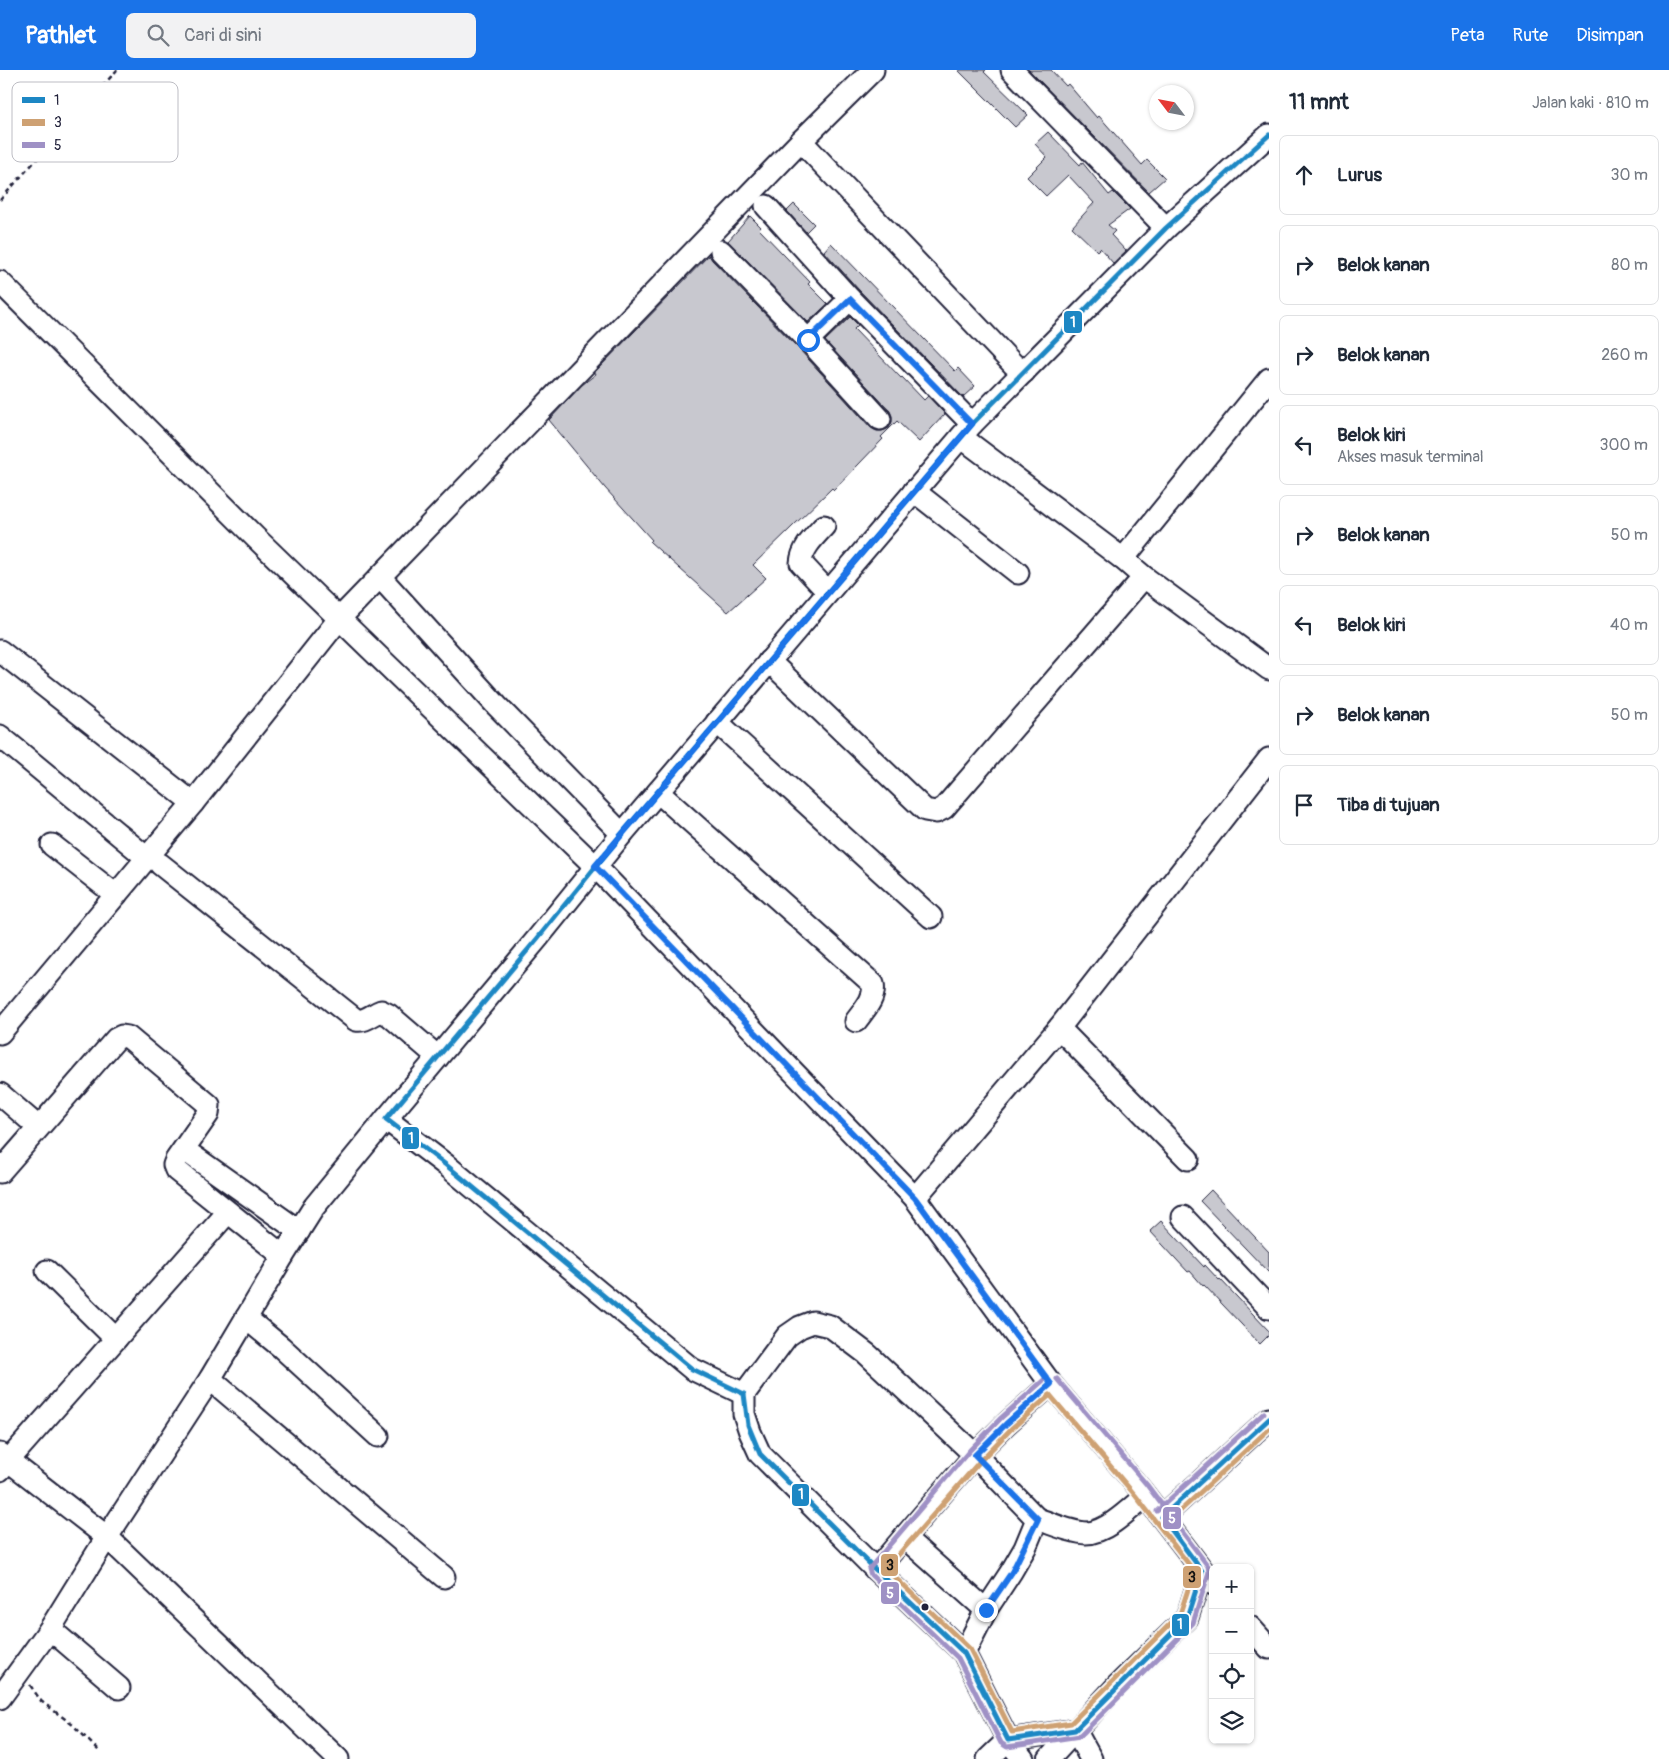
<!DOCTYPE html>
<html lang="id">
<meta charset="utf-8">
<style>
:root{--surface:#fff;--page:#f2f2f3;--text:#1f2937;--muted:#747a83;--line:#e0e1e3;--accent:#1a73e8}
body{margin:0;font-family:Pangolin,sans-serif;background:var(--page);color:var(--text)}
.controls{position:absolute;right:15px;bottom:15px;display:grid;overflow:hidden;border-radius:8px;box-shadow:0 1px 4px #0004}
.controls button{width:45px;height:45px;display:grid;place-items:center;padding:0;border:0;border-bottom:1px solid var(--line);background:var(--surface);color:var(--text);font:25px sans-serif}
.compass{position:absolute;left:1149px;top:15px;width:45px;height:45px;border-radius:50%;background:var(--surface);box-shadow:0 1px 4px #0004;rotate:302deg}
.stop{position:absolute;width:15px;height:15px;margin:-11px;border:4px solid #1a73e8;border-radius:50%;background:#fff}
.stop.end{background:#1a73e8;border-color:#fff;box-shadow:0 1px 5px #0008}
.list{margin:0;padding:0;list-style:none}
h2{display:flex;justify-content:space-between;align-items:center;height:65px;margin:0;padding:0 20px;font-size:21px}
h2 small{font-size:16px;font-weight:400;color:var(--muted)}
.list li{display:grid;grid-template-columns:32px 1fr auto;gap:15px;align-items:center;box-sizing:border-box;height:80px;margin:0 10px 10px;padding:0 10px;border:1px solid var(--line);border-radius:8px}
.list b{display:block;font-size:19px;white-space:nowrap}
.list p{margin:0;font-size:16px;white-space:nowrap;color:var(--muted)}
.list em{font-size:16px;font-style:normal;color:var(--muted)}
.icon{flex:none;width:28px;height:28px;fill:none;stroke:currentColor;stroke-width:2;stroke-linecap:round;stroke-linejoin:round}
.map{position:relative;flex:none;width:1269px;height:1689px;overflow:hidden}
header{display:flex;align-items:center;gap:30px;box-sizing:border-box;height:70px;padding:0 25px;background:var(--accent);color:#fff}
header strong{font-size:24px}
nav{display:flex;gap:28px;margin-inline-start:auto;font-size:18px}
.search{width:350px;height:45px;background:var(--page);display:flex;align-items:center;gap:12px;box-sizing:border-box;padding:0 18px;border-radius:8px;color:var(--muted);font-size:19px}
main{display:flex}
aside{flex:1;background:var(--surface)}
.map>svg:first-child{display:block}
.building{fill:#c8c8cf;stroke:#22223b}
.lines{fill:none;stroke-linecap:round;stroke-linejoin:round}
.minor-casing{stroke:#22223b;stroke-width:25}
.path{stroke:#22223b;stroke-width:2.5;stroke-dasharray:5 4;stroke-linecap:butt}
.minor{stroke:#fff;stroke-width:21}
.bus-1-casing{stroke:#fff;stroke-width:9}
.bus-2-casing{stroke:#fff;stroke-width:9}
.bus-3-casing{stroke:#fff;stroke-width:9}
.bus-1{stroke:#1d87c4;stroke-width:5}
.bus-2{stroke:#cea173;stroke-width:5}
.bus-3{stroke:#9f91c5;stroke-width:5}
.route{stroke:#1a73e8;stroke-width:6}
.bus-dot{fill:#22223b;stroke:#fff;stroke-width:2}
.key{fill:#fff;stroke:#bdbdc4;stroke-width:1}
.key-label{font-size:14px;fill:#22223b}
.line-badge{stroke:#fff;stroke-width:2}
.badge-label{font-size:14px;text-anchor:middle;font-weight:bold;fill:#fff}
.pale-badge-label{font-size:14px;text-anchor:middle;font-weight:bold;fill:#111}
</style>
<header>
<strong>Pathlet</strong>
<div class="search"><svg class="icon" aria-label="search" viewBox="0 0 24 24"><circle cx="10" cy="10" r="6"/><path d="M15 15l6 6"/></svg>Cari di sini</div>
<nav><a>Peta</a><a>Rute</a><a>Disimpan</a></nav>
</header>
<main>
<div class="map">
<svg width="1269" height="1689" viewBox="0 0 1269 1689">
<rect width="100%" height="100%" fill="#fff"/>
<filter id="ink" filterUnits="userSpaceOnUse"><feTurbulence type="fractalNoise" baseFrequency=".02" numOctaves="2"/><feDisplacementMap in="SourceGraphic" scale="10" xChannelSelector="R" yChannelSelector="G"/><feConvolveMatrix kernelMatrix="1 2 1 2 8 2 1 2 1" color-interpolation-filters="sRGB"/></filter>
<g filter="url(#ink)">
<g class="building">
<path d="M958,0H986L984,2L1028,45L1015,57Z"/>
<path d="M1029,0H1051L1066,16L1068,14L1097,48L1099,46L1142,95L1147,90L1165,108L1149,122Z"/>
<path d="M1048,62L1080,95L1082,92L1109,125L1113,122L1130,139L1108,155L1115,161L1111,165L1126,181L1113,193L1100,178L1097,181L1072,157L1094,133L1068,105L1046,126L1027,107L1047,87L1035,74Z"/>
<path d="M794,134L814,154L806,162L787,141Z"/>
<path d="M750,146L761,157L759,159L810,212L808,214L828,234L808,252L728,171Z"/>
<path d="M831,173L955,301L958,298L975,316L963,327L859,220L824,181Z"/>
<path d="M709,185L712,190L799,279L871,358L877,361H882L889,358L892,352V346L890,341L825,271L850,247L858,255L854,259L901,308L902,307L924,330L928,326L945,344L919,372L897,351L881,367L883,369L834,420L832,418L753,495L766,508L728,542L650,472L652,470L605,418L549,350L582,315L596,304L595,302Z"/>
<path d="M1211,1120L1269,1182V1203L1200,1131Z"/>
<path d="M1161,1151L1204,1197L1205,1195L1219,1210L1220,1209L1269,1261V1265L1260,1274L1204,1215L1203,1216L1190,1201L1188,1202L1150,1161Z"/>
</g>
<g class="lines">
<defs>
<g id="minor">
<path d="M1012,0L1166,158"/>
<path d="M801,71L1013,294L1024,302"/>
<path d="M766,136L850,229L972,354"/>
<path d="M721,181L808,270L880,349"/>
<path d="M0,212L256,468L595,796L915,1128L1051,1314L1141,1420L1213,1514"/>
<path d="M808,270L850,229"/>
<path d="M961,367L1123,489L1144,507L1269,599"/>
<path d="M914,421L1018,503"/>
<path d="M824,456C814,467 802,478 801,493L828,522"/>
<path d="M1123,489L1269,309"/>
<path d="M380,507L497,636L622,764"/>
<path d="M0,581L193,733"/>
<path d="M769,591L925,740L936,742L944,738L1144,507"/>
<path d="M717,652L931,847"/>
<path d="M0,666L147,788"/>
<path d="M658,722L873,914C876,928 864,940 856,951"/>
<path d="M52,775L116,825"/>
<path d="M160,794L356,950C366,952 372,944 381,941L389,945L438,987"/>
<path d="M1059,958L1188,1089"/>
<path d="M0,963L193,733L339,549L801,71L873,0"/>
<path d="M0,1024L38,1057"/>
<path d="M386,1049L446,1095L692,1299L744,1324"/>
<path d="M193,1086L299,1161"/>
<path d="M0,1102L116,969L122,966L128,967L209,1035L208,1044L176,1090L174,1095L176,1100L283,1186"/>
<path d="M915,1128L1059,958L1269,689"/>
<path d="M1183,1147L1269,1238"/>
<path d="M47,1201L116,1269"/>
<path d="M246,1248L281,1277L378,1366"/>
<path d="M210,1309L444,1507"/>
<path d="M0,1384L107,1467L338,1689"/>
<path d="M0,1400L228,1142"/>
<path d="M1162,1447L1269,1349"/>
<path d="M1037,1449C1053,1454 1070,1462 1086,1463C1106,1463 1131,1438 1145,1426"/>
<path d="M904,1467L986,1540"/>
<path d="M876,1500L975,1385L1006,1354L1051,1314"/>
<path d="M1250,1557L1269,1578"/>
<path d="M50,1559L119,1618"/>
<path d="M964,1583L986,1540L1011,1502L1025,1478L1037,1449L975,1385L867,1284L830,1256L813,1252L800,1257L787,1266L744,1324V1344L750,1362L760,1384L876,1500L964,1583L1008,1670L1023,1689"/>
<path d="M0,1628L50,1559L107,1467L210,1309L283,1186L314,1137L386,1049L537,869L622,764L972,354L1166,158L1269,65"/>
<path d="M1075,1660L1091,1689"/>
<path d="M1008,1670L1075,1660"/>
<path d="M988,1689L1008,1670"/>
<path d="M1049,1689L1117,1616L1187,1548L1202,1501"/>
</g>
</defs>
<use href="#minor" class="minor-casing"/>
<g class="path">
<path d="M0,130L117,0"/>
<path d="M30,1615L41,1631L73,1655L100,1682"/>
</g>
<use href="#minor" class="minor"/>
<defs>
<path id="bus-1" d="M1269,65L1166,158L972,354L622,764L537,869L386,1049L446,1095L692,1299L744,1324L748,1355L760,1384L876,1500L964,1583L1008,1670L1075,1660L1187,1548L1202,1501L1162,1447L1269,1349"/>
<g id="bus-2">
<path d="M1050,1325L1135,1425L1194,1501L1180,1544L1071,1653L1012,1662L970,1579L886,1499L981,1390L1011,1359Z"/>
<path d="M1167,1453L1269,1359"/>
</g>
<g id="bus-3">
<path d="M1046,1308L1001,1348L970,1380L869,1499L871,1505L958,1588L1001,1673L1007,1677L1080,1666L1193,1553L1209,1502L1208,1496L1147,1415L1057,1309"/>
<path d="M1157,1441L1264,1343"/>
</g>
</defs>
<use href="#bus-1" class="bus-1-casing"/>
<use href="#bus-2" class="bus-2-casing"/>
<use href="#bus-3" class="bus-3-casing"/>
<use href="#bus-1" class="bus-1"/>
<use href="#bus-2" class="bus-2"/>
<use href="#bus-3" class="bus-3"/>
</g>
</g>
<g class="lines" filter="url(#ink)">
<path class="route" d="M808,270L850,229L972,354L595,796L915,1128L1051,1314L1006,1354L975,1385L1038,1449L1012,1502L986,1540"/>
</g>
<circle class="bus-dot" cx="925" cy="1537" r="4.5"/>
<rect x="12" y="12" width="166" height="80" rx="8" class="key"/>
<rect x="22" y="27" width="23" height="6" fill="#1d87c4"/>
<rect x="22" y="49" width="23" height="7" fill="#cea173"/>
<rect x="22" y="72" width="23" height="6" fill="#9f91c5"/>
<g class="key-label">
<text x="54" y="35">1</text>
<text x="54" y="57">3</text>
<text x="54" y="80">5</text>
</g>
<g class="line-badge">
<rect x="1063" y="240" width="20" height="24" rx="5" fill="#1d87c4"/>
<rect x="401" y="1056" width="19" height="24" rx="5" fill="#1d87c4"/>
<rect x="791" y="1413" width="19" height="24" rx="5" fill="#1d87c4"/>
<rect x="1162" y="1436" width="20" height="24" rx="5" fill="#9f91c5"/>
<rect x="880" y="1483" width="19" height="24" rx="5" fill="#cea173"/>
<rect x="1182" y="1495" width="20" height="24" rx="5" fill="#cea173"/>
<rect x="880" y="1511" width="20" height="24" rx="5" fill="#9f91c5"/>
<rect x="1171" y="1543" width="19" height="24" rx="5" fill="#1d87c4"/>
</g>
<g class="badge-label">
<text x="1073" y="257">1</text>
<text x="411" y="1073">1</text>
<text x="801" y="1429">1</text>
<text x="1172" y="1453">5</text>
<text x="890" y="1528">5</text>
<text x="1180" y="1559">1</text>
</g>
<g class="pale-badge-label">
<text x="890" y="1500">3</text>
<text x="1192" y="1512">3</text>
</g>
</svg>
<div class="controls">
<button>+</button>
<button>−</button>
<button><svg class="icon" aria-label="locate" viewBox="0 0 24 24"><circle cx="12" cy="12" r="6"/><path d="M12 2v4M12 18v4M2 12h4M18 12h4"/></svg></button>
<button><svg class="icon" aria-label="layers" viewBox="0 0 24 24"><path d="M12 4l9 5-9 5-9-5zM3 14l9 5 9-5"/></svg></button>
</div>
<svg class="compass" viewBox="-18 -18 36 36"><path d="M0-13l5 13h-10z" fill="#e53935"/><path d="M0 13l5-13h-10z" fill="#747a83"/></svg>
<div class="stop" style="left:808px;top:270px"></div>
<div class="stop end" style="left:986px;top:1540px"></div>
</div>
<aside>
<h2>11 mnt<small>Jalan kaki · 810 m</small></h2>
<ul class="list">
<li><svg class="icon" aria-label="ahead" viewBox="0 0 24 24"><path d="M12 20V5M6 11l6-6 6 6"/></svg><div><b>Lurus</b></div><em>30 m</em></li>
<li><svg class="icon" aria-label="right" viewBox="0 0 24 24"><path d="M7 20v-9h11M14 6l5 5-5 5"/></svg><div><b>Belok kanan</b></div><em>80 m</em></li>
<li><svg class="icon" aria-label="right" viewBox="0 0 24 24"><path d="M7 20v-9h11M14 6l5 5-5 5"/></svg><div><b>Belok kanan</b></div><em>260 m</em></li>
<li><svg class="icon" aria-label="left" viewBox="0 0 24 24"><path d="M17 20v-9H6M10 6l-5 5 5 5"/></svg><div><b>Belok kiri</b><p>Akses masuk terminal</p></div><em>300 m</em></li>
<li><svg class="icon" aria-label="right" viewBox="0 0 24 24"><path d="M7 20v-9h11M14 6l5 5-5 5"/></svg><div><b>Belok kanan</b></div><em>50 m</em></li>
<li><svg class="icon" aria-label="left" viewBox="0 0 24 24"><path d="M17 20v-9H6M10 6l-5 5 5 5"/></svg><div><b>Belok kiri</b></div><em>40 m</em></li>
<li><svg class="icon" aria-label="right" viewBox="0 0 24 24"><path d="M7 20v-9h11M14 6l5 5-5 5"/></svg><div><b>Belok kanan</b></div><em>50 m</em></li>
<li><svg class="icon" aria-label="arrive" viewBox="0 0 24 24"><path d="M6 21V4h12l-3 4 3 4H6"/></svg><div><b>Tiba di tujuan</b></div></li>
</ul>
</aside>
</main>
